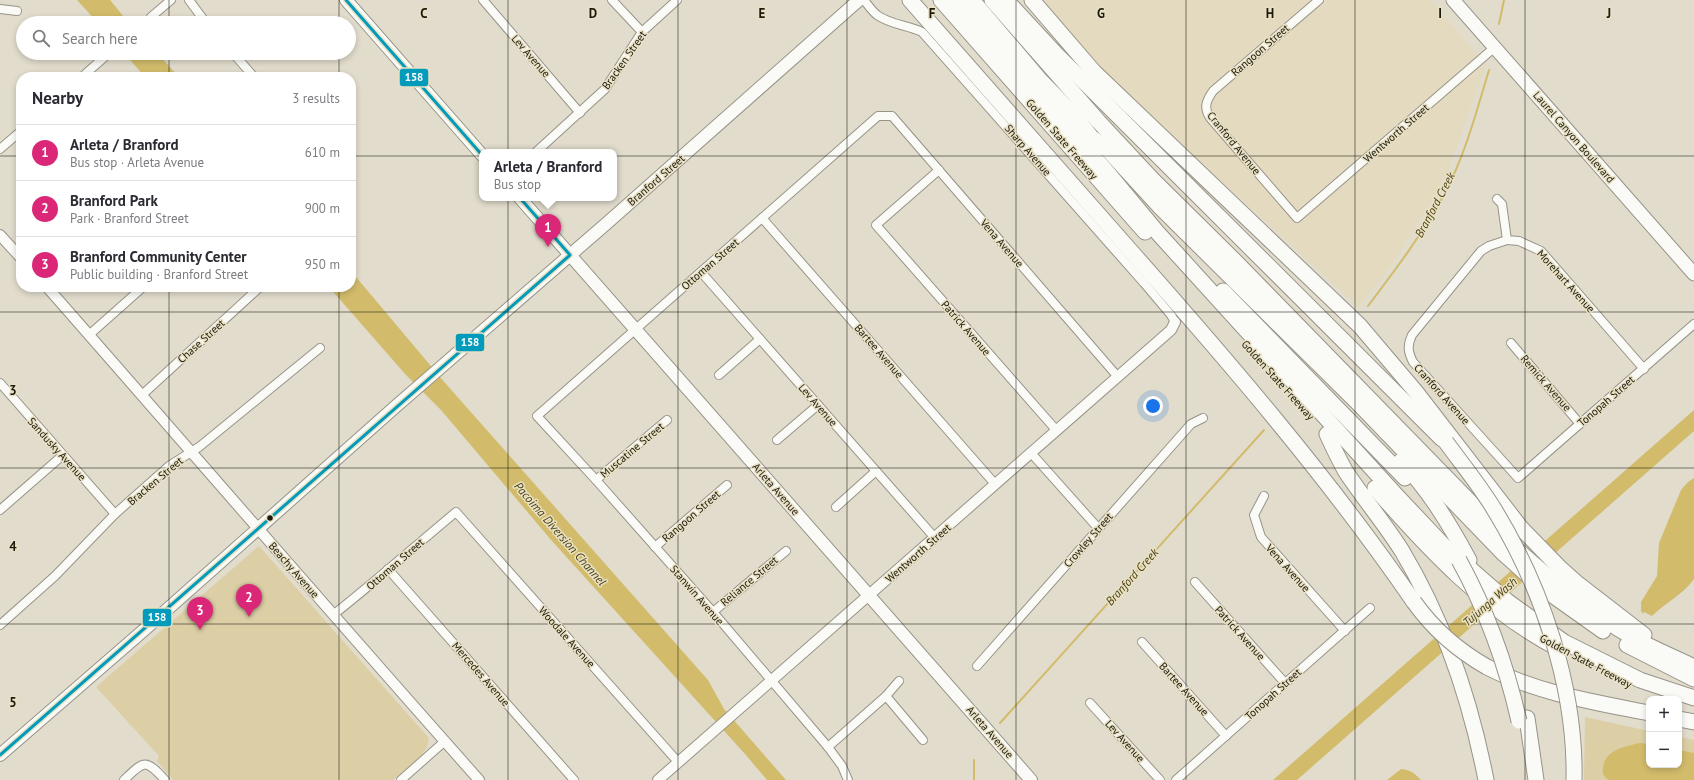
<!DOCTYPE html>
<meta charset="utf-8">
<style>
:root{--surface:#fff;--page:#f2f2f3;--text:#2b2b33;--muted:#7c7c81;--line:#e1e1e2;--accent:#db2777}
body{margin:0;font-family:"PT Sans",sans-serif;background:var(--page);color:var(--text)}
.controls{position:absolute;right:12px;bottom:12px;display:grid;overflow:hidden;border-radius:8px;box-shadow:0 2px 6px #0003}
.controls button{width:36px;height:36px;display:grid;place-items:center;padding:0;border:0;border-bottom:1px solid var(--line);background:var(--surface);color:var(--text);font:20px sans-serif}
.you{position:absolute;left:1153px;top:406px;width:14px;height:14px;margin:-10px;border:3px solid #fff;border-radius:50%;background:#1a73e8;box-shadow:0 0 0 6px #1a73e833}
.badge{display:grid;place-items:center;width:26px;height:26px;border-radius:50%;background:var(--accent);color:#fff;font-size:13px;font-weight:700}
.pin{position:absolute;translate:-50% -33px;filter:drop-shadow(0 1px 2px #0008)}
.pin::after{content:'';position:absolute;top:21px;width:14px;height:12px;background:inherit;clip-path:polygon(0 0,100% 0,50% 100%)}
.popup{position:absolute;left:479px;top:149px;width:138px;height:52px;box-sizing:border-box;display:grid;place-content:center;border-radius:8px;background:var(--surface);filter:drop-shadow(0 1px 3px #0005);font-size:13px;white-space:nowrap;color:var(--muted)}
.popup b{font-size:15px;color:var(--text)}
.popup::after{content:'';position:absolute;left:50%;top:100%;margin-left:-8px;border:8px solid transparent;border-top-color:var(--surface)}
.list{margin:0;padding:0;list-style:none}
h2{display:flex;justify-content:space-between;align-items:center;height:52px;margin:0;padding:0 16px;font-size:17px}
h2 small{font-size:13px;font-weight:400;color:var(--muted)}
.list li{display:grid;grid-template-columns:26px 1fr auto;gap:12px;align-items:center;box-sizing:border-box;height:56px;padding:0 16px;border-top:1px solid var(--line)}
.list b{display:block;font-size:15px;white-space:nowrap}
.list p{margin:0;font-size:13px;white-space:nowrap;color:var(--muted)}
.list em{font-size:13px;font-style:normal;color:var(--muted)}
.icon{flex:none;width:22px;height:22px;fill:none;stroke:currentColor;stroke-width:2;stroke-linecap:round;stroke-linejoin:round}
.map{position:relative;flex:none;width:1694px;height:780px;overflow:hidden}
.search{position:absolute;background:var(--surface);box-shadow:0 2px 6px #0003;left:16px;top:16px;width:340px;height:44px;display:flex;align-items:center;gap:10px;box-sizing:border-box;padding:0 14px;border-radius:22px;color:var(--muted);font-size:15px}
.panel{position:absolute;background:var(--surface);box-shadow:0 2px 6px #0003;left:16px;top:72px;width:340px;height:220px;border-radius:16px}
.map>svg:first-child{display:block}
.built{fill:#e3dabf}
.green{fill:#dccfa6}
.water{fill:#d2bc6b}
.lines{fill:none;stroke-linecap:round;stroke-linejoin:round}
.stream{stroke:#d2bc6b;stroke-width:2}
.minor-casing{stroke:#979388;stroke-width:10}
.tertiary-casing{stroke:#979388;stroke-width:12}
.secondary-casing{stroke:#979388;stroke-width:14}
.primary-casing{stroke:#979388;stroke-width:15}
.motorway-casing{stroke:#979388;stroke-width:17}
.minor{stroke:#fafaf7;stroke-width:8}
.tertiary{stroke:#fafaf7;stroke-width:10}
.secondary{stroke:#fafaf7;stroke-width:12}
.primary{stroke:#fafaf7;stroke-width:13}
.motorway{stroke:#fafaf7;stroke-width:15}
.motorway-bridge-casing{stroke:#979388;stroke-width:17;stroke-linecap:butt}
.motorway-bridge{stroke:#fafaf7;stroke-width:15}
.bus-1-casing{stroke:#e9e1c4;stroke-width:6}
.bus-1{stroke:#039bbb;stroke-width:3}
.grid{fill:none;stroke:#1c190f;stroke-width:1;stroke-opacity:0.55}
.bus-dot{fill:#1c190f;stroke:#e9e1c4;stroke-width:1.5}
.labels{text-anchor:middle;stroke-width:3;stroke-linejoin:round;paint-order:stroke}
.street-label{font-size:11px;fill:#1c190f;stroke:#e9e1c4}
.water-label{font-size:12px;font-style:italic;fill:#4a3e10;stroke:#e9e1c4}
.grid-label{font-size:13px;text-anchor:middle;font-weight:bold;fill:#1c190f;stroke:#e9e1c4;stroke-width:3;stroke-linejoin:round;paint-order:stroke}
.line-badge{stroke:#e9e1c4;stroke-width:1.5}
.badge-label{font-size:11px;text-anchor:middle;font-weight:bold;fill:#fff}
</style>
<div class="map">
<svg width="1694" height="780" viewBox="0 0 1694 780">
<rect width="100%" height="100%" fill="#e1dccc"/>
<path class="built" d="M1040,0H1431L1486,65L1447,174L1396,259L1359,307L1116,85Z"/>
<g class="green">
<path d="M259,546L428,737C433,752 403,771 393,780H173L157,761L159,756L96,687Z"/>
<path d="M1585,717L1649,731V765H1679V737L1694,740V780H1584Z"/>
</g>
<g class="water">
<path d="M77,0H110L129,23H98Z"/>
<path d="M124,53H157L179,77H145Z"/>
<path d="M351,271L446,384L708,680L724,709L786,780H767L745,754L552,541L441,410L406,375L329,287H351Z"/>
<path d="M1694,410V431L1297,780H1273Z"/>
<path d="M1694,478V579C1684,594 1665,603 1652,616L1644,612L1643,614L1641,611V602L1657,576L1659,543L1681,490L1688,482Z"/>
<path d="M1640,743L1649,744V765H1679V750L1694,753V780H1609C1604,777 1602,774 1603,767C1605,750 1626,746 1640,743Z"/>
<path d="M1401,769C1411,770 1414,773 1421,780H1387Z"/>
</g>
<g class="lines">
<g class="stream">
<path d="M1499,24L1504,0"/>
<path d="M1368,306C1396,269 1423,233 1445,193C1465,155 1477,110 1489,70"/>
<path d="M1000,723L1264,430"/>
<path d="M974,780V760"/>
</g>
<defs>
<g id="minor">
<path d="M189,0L206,23"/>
<path d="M483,0L580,113"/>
<path d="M612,0L642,32"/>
<path d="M864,0C868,5 872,11 877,15C891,25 908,25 922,32L1144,283L1171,315L1175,322"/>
<path d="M1319,0L1213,91C1206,101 1203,108 1211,119L1297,218L1495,47"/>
<path d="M0,9L17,11"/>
<path d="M151,17L171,0"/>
<path d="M233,53L254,77"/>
<path d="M82,77L109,53"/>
<path d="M0,149L21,131"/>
<path d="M536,152L605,89L642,32L677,0"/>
<path d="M939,170L876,225L1057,431"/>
<path d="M1497,199L1502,204L1507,240L1519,241L1541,251L1644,369"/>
<path d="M762,218L995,484"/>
<path d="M1507,240L1489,246L1481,251L1412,335C1407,346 1408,352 1413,362L1518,478L1694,324"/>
<path d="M701,272L935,538"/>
<path d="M89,335L143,287"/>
<path d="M1511,343L1580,424"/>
<path d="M719,375L760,339"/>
<path d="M0,383L115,514"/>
<path d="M142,395L260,287"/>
<path d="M777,440L818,405"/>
<path d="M1032,454L1098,528"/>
<path d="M596,480L667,420"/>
<path d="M1264,496L1254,515L1261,537L1345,631"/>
<path d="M836,507L876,471"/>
<path d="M0,510L63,455"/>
<path d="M655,547L727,485"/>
<path d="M388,569L574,780"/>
<path d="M1195,582L1285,683"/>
<path d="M713,612L786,551"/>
<path d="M333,615C375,582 415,546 456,512L678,762"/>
<path d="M0,625L55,576L115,514L169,466L199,447L320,348"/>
<path d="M1142,642L1226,736"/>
<path d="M977,666L1191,424L1203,418"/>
<path d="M886,696L923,740"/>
<path d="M1090,703L1160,780"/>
<path d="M828,747L886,696L899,681"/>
<path d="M124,780C144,761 145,758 165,780"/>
<path d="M401,780L445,741"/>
<path d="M848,780L842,766L828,747L713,612L596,480L537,416L878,116H892L1118,377"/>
<path d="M1176,780L1370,608"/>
</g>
<g id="tertiary">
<path d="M0,235L21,258"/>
<path d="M47,287C191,451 334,617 479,780"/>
<path d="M658,780L1171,330L1175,322"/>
</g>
<g id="secondary">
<path d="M346,0L482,155"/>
<path d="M520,198L1031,780"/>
<path d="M0,755L144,630L395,407L607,223L859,0"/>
</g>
<path id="primary" d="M1453,0L1694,274"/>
<g id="motorway">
<path d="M910,0C983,83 1056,166 1129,249C1229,362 1328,477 1414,602"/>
<path d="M941,0L1145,232"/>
<path d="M956,0L1108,173L1157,232L1396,495L1445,547L1507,601L1564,642L1640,680L1694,698"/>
<path d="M972,0L1041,81L1075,116L1099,147"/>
<path d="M992,0L1099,122L1153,180L1235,261L1513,546C1550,579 1590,613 1634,638C1653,649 1674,657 1694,667"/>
<path d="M1006,0L1057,55L1442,439"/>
<path d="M1032,0L1094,72L1360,326L1416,392L1521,528L1559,567L1578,584L1644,635"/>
<path d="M1094,139L1107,149L1161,208L1357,402L1504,554L1541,587L1603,631"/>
<path d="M1223,291L1405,478"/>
<path d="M1327,434C1333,447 1339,460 1346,472C1364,499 1385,524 1402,551C1445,623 1470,698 1486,780"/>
<path d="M1401,461C1429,490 1450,525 1469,560"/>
<path d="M1375,488C1427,548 1487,612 1559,649"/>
<path d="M1627,645L1694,679"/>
<path d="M1487,667C1537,693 1594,702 1649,713"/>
<path d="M1527,718L1536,780"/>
<path d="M1679,719L1694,722"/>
</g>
</defs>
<use href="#minor" class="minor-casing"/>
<use href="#tertiary" class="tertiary-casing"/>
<use href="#secondary" class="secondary-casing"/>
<use href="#primary" class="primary-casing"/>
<use href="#motorway" class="motorway-casing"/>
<use href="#minor" class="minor"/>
<use href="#tertiary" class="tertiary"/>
<use href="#secondary" class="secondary"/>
<use href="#primary" class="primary"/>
<use href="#motorway" class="motorway"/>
<defs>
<g id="motorway-bridge">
<path d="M1446,442C1462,464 1480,486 1494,509C1542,587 1576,688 1574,780"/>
<path d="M1459,560C1487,611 1506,664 1519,721"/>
<path d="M1414,602C1434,630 1457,650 1487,667"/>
</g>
</defs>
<use href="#motorway-bridge" class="motorway-bridge-casing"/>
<use href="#motorway-bridge" class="motorway-bridge"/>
<defs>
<g id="bus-1">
<path d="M346,0L482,155"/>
<path d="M0,755L570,255L520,198"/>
</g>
</defs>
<use href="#bus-1" class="bus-1-casing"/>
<use href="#bus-1" class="bus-1"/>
</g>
<path class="grid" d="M169,0V23M339,0V23M508,0V780M678,0V780M847,0V780M1016,0V780M1186,0V780M1355,0V780M1525,0V780M169,53V77M339,53V77M0,156H21M351,156H1694M169,287V780M339,287V780M0,312H1694M0,468H1694M0,624H1694"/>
<circle class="bus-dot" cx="270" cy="518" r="3.5"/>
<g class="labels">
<g class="street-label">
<text transform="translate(1260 50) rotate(-41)" y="4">Rangoon Street</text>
<text transform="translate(531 56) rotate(49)" y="4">Lev Avenue</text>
<text transform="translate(624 60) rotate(-55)" y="4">Bracken Street</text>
<text transform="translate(1396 133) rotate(-41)" y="4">Wentworth Street</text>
<text transform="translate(1574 137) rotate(49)" y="4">Laurel Canyon Boulevard</text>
<text transform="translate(1062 139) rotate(49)" y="4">Golden State Freeway</text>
<text transform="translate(1234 143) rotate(51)" y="4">Cranford Avenue</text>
<text transform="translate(1028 150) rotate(49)" y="4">Sharp Avenue</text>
<text transform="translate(656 180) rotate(-41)" y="4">Branford Street</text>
<text transform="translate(1002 243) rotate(49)" y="4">Vena Avenue</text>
<text transform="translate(710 264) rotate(-41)" y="4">Ottoman Street</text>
<text transform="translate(1566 281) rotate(48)" y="4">Morehart Avenue</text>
<text transform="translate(966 328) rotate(49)" y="4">Patrick Avenue</text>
<text transform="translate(201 341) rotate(-42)" y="4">Chase Street</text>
<text transform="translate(879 351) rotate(49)" y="4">Bartee Avenue</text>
<text transform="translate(1278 380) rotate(48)" y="4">Golden State Freeway</text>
<text transform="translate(1546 383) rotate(49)" y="4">Remick Avenue</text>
<text transform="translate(1442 394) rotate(48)" y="4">Cranford Avenue</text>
<text transform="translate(1606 401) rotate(-41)" y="4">Tonopah Street</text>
<text transform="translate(818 405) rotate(49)" y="4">Lev Avenue</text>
<text transform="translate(57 449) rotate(48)" y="4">Sandusky Avenue</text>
<text transform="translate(632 450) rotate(-40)" y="4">Muscatine Street</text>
<text transform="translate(155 481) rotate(-40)" y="4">Bracken Street</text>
<text transform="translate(776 489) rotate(49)" y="4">Arleta Avenue</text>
<text transform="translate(691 516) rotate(-41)" y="4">Rangoon Street</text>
<text transform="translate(1088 540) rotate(-49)" y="4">Crowley Street</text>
<text transform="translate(918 553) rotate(-41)" y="4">Wentworth Street</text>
<text transform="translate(395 564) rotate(-41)" y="4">Ottoman Street</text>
<text transform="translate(1288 568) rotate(48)" y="4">Vena Avenue</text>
<text transform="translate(294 570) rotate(49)" y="4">Beachy Avenue</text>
<text transform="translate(749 581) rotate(-40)" y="4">Reliance Street</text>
<text transform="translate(697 595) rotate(49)" y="4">Stanwin Avenue</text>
<text transform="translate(1240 633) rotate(48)" y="4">Patrick Avenue</text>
<text transform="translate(567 637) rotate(48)" y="4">Woodale Avenue</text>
<text transform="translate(1586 661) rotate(28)" y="4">Golden State Freeway</text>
<text transform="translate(481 674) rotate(49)" y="4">Mercedes Avenue</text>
<text transform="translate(1184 689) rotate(48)" y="4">Bartee Avenue</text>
<text transform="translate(1273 694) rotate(-42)" y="4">Tonopah Street</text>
<text transform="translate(990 732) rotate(49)" y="4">Arleta Avenue</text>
<text transform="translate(1125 741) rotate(48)" y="4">Lev Avenue</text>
</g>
<g class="water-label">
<text transform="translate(1435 205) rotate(-62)" y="4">Branford Creek</text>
<text transform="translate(560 534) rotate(49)" y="4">Pacoima Diversion Channel</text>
<text transform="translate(1132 577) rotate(-48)" y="4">Branford Creek</text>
<text transform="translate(1490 602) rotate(-41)" y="4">Tujunga Wash</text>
</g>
</g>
<g class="grid-label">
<text x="424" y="18">C</text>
<text x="593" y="18">D</text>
<text x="762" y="18">E</text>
<text x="932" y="18">F</text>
<text x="1101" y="18">G</text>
<text x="1270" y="18">H</text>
<text x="1440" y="18">I</text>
<text x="1609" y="18">J</text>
<text x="13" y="395">3</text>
<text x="13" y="551">4</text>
<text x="13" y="707">5</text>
</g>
<g class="line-badge">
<rect x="399" y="68" width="30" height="19" rx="4" fill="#039bbb"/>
<rect x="455" y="333" width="30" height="19" rx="4" fill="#039bbb"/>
<rect x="142" y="608" width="30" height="19" rx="4" fill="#039bbb"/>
</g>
<g class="badge-label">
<text x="414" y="81">158</text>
<text x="470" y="346">158</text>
<text x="157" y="621">158</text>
</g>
</svg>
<div class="controls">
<button>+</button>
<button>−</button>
</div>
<div class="you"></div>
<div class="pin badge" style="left:548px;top:247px">1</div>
<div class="popup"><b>Arleta / Branford</b>Bus stop</div>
<div class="pin badge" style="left:249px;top:617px">2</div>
<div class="pin badge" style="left:200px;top:630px">3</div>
<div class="search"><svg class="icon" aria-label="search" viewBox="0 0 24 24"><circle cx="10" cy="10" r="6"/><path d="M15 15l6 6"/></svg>Search here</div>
<section class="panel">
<h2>Nearby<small>3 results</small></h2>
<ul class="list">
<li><span class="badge">1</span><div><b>Arleta / Branford</b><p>Bus stop · Arleta Avenue</p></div><em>610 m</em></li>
<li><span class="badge">2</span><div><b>Branford Park</b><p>Park · Branford Street</p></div><em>900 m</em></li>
<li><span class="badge">3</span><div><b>Branford Community Center</b><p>Public building · Branford Street</p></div><em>950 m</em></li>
</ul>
</section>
</div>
